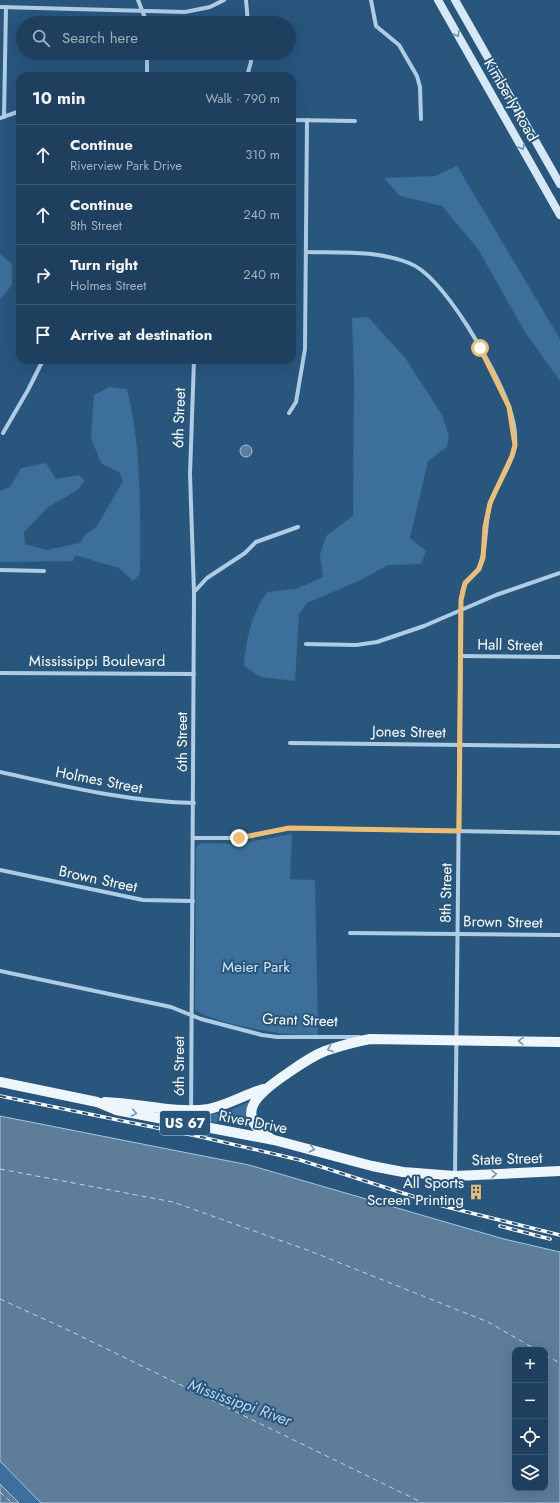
<!DOCTYPE html>
<meta charset="utf-8">
<style>
:root{--surface:#1e405e;--page:#264764;--text:#f1f3f6;--muted:#a1afbc;--line:#3c5973}
body{margin:0;font-family:Jost,sans-serif;background:var(--page);color:var(--text)}
.controls{position:absolute;right:12px;bottom:12px;display:grid;overflow:hidden;border-radius:8px;box-shadow:0 4px 16px #0002}
.controls button{width:36px;height:36px;display:grid;place-items:center;padding:0;border:0;border-bottom:1px solid var(--line);background:var(--surface);color:var(--text);font:20px sans-serif}
.stop{position:absolute;width:12px;height:12px;margin:-9px;border:3px solid #ecbd74;border-radius:50%;background:#fff}
.stop.end{background:#ecbd74;border-color:#fff;box-shadow:0 1px 4px #0008}
.list{margin:0;padding:0;list-style:none}
h2{display:flex;justify-content:space-between;align-items:center;height:52px;margin:0;padding:0 16px;font-size:17px}
h2 small{font-size:13px;font-weight:400;color:var(--muted)}
.list li{display:grid;grid-template-columns:26px 1fr auto;gap:12px;align-items:center;box-sizing:border-box;height:60px;padding:0 16px;border-top:1px solid var(--line)}
.list b{display:block;font-size:15px;white-space:nowrap}
.list p{margin:0;font-size:13px;white-space:nowrap;color:var(--muted)}
.list em{font-size:13px;font-style:normal;color:var(--muted)}
.icon{flex:none;width:22px;height:22px;fill:none;stroke:currentColor;stroke-width:2;stroke-linecap:round;stroke-linejoin:round}
.map{position:relative;flex:none;width:560px;height:1503px;overflow:hidden}
.search{position:absolute;background:var(--surface);box-shadow:0 4px 16px #0002;left:16px;top:16px;width:280px;height:44px;display:flex;align-items:center;gap:10px;box-sizing:border-box;padding:0 14px;border-radius:22px;color:var(--muted);font-size:15px}
.panel{position:absolute;background:var(--surface);box-shadow:0 4px 16px #0002;left:16px;top:72px;width:280px;height:292px;border-radius:12px}
.map>svg:first-child{display:block}
.green{fill:#3c709a}
.water{fill:#5d7d98;stroke:#a2c8e5;fill-rule:evenodd}
.lines{fill:none;stroke-linecap:round;stroke-linejoin:round}
.ferry{stroke:#b9d6ec;stroke-width:1;stroke-dasharray:5 4;stroke-linecap:butt}
.street{stroke:#aecce4;stroke-width:4}
.secondary{stroke:#d6e7f5;stroke-width:8}
.primary{stroke:#edf5fd;stroke-width:10}
.rail-casing{stroke:#fff;stroke-width:3.5}
.rail{stroke:#28567d;stroke-width:2;stroke-dasharray:6;stroke-linecap:butt}
.oneway{stroke:#6e90ad}
.oneway2{stroke:#7796b0}
.route{stroke:#ecbd74;stroke-width:5}
.labels{text-anchor:middle;stroke-width:4;stroke-linejoin:round;paint-order:stroke}
.shield{fill:#28567d;stroke:#beccd8;stroke-width:1}
.shield-label{font-size:14px;font-weight:bold;fill:#fff}
.street-label{font-size:15px;fill:#fff;stroke:#28567d}
.park-label{font-size:15px;fill:#d0e4f4;stroke:#28567d}
.poi-label{font-size:15px;fill:#fff;stroke:#28567d;text-anchor:end}
.water-label{font-size:16px;font-style:italic;fill:#b9d6ec;stroke:#28567d}
</style>
<div class="map">
<svg width="560" height="1503" viewBox="0 0 560 1503">
<rect width="100%" height="100%" fill="#28567d"/>
<g class="green">
<path d="M457,166L560,339V381L525,332L478,249L442,206L400,196L384,178L435,176Z"/>
<path d="M0,254L12,264V285L0,299Z"/>
<path d="M368,317L406,359L442,415L449,436L447,447L428,461L410,538L426,551L421,564L388,565L361,580L307,603L299,614L295,681L261,677L244,666C246,640 251,614 267,592L296,589L323,577L320,554L326,536L353,516L354,377L352,318Z"/>
<path d="M109,387L127,389C142,450 140,512 140,574L133,581L119,568L75,555L73,561L0,562V491L10,487L21,468L46,463L56,479L79,475L85,481L76,491L48,507L24,532L25,544L47,550L80,543L84,536L97,526L123,481L119,472L101,463L91,438L94,395Z"/>
<path d="M292,834L290,879L315,880L318,1035C308,1034 297,1035 287,1034C271,1033 204,1020 195,1009L196,847L201,843L238,844Z"/>
<path d="M249,1102L253,1128L222,1122L207,1123L193,1118L225,1112Z"/>
<path d="M0,1461L41,1503H19L0,1484Z"/>
</g>
<g class="water">
<circle cx="246" cy="451" r="6"/>
<path d="M0,1116L249,1165L504,1239L560,1252V1503H41L0,1461ZM515,1350H545V1488H515Z"/>
<path d="M0,1484L19,1503H0Z"/>
</g>
<g class="lines">
<g class="ferry">
<path d="M0,1169L173,1202L310,1251L488,1322L537,1350"/>
<path d="M0,1299L68,1330L423,1503"/>
<path d="M545,1355L560,1363"/>
<path d="M0,1492L12,1503"/>
<path d="M0,1502L1,1503"/>
</g>
<g class="street">
<path d="M138,0L147,23"/>
<path d="M246,0L248,23"/>
<path d="M371,0L376,26L399,45L417,76L420,87L421,119"/>
<path d="M0,7L185,12L210,7L224,0"/>
<path d="M147,76V53"/>
<path d="M247,76L251,62L250,53"/>
<path d="M4,117L6,7"/>
<path d="M0,118L20,111"/>
<path d="M292,120L355,121"/>
<path d="M306,252C340,253 377,250 409,263C444,276 497,371 509,407C513,418 516,434 515,446C512,466 497,483 491,502C484,523 488,547 479,567C477,574 470,577 466,583C462,587 462,595 461,600L455,1175"/>
<path d="M289,413L296,402L305,349L307,120"/>
<path d="M3,433L28,390L43,360"/>
<path d="M0,570L44,571"/>
<path d="M194,592L207,578L245,553L256,542L298,527"/>
<path d="M306,644L356,645L377,642L424,626L496,595L560,573"/>
<path d="M460,656L560,657"/>
<path d="M0,673L194,674"/>
<path d="M290,743L560,746"/>
<path d="M0,772C64,786 128,802 194,803"/>
<path d="M193,838H239L289,828L560,833"/>
<path d="M0,870L143,900L193,901"/>
<path d="M350,933L560,935"/>
<path d="M0,971L171,1007L201,1019L262,1035L277,1037H359"/>
<path d="M191,1124L194,593L190,474L194,360"/>
</g>
<g class="secondary">
<path d="M438,0L560,215"/>
<path d="M455,0L560,184"/>
</g>
<g class="primary">
<path d="M0,1082L97,1102L116,1110L274,1140L372,1166L403,1172L455,1176L560,1171"/>
<path d="M105,1102C139,1103 174,1114 209,1109C228,1105 244,1095 263,1089"/>
<path d="M270,1138C232,1114 259,1093 285,1075C298,1066 310,1057 325,1051C340,1046 354,1042 370,1039L560,1042"/>
</g>
<defs>
<g id="rail">
<path d="M0,1096L197,1136L300,1160L443,1206L560,1235"/>
<path d="M500,1226L550,1239"/>
</g>
</defs>
<use href="#rail" class="rail-casing"/>
<use href="#rail" class="rail"/>
</g>
<defs><path id="oneway-chevron" d="M-2-3.5L2.5 0L-2 3.5" fill="none" stroke-width="1.6" stroke-linecap="round" stroke-linejoin="round"/></defs>
<g class="oneway">
<use href="#oneway-chevron" transform="translate(457 34) rotate(60)"/>
<use href="#oneway-chevron" transform="translate(522 147) rotate(61)"/>
</g>
<g class="oneway2">
<use href="#oneway-chevron" transform="translate(521 1041) rotate(-179)"/>
<use href="#oneway-chevron" transform="translate(330 1049) rotate(160)"/>
<use href="#oneway-chevron" transform="translate(134 1113) rotate(11)"/>
<use href="#oneway-chevron" transform="translate(312 1149) rotate(13)"/>
<use href="#oneway-chevron" transform="translate(494 1174) rotate(-2)"/>
</g>
<g class="lines">
<path class="route" d="M239,838L289,828L459,831L461,600L465,583L479,569L483,558L485,527L490,503L512,456L515,445L509,407L480,348"/>
</g>
<defs>
<symbol id="building-bare" viewBox="-9 -9 18 18"><path d="M-4-6H4V6H1V3H-1V6H-4ZM-2.5-4.3h1.7v1.8h-1.7ZM.8-4.3h1.7v1.8H.8ZM-2.5-1h1.7V.8h-1.7ZM.8-1h1.7V.8H.8Z" fill="#ecbd74" stroke="#28567d" stroke-width="2.5" paint-order="stroke"/></symbol>
</defs>
<g fill-rule="evenodd">
<use href="#building-bare" x="465" y="1181" width="22" height="22"/>
</g>
<g class="labels">
<rect class="shield" x="160" y="1111" width="50" height="24" rx="3"/>
<g class="shield-label">
<text x="185" y="1128">US 67</text>
</g>
<g class="street-label">
<text transform="translate(511 100) rotate(60)" y="5">Kimberly Road</text>
<text transform="translate(179 418) rotate(-88)" y="5">6th Street</text>
<text transform="translate(510 645) rotate(1)" y="5">Hall Street</text>
<text x="97" y="666">Mississippi Boulevard</text>
<text transform="translate(409 732) rotate(1)" y="5">Jones Street</text>
<text transform="translate(182 742) rotate(-90)" y="5">6th Street</text>
<text transform="translate(99 780) rotate(11)" y="5">Holmes Street</text>
<text transform="translate(98 879) rotate(12)" y="5">Brown Street</text>
<text transform="translate(446 893) rotate(-89)" y="5">8th Street</text>
<text transform="translate(503 922) rotate(1)" y="5">Brown Street</text>
<text transform="translate(300 1020) rotate(2)" y="5">Grant Street</text>
<text transform="translate(179 1066) rotate(-90)" y="5">6th Street</text>
<text transform="translate(253 1122) rotate(11)" y="5">River Drive</text>
<text transform="translate(507 1159) rotate(-2)" y="5">State Street</text>
</g>
<g class="park-label">
<text x="256" y="972">Meier Park</text>
</g>
<g class="poi-label">
<text x="464" y="1188">All Sports<tspan x="464" dy="17">Screen Printing</tspan></text>
</g>
<g class="water-label">
<text transform="translate(240 1402) rotate(20)" y="6">Mississippi River</text>
</g>
</g>
</svg>
<div class="controls">
<button>+</button>
<button>−</button>
<button><svg class="icon" aria-label="locate" viewBox="0 0 24 24"><circle cx="12" cy="12" r="6"/><path d="M12 2v4M12 18v4M2 12h4M18 12h4"/></svg></button>
<button><svg class="icon" aria-label="layers" viewBox="0 0 24 24"><path d="M12 4l9 5-9 5-9-5zM3 14l9 5 9-5"/></svg></button>
</div>
<div class="stop" style="left:480px;top:348px"></div>
<div class="stop end" style="left:239px;top:838px"></div>
<div class="search"><svg class="icon" aria-label="search" viewBox="0 0 24 24"><circle cx="10" cy="10" r="6"/><path d="M15 15l6 6"/></svg>Search here</div>
<section class="panel">
<h2>10 min<small>Walk · 790 m</small></h2>
<ul class="list">
<li><svg class="icon" aria-label="ahead" viewBox="0 0 24 24"><path d="M12 20V5M6 11l6-6 6 6"/></svg><div><b>Continue</b><p>Riverview Park Drive</p></div><em>310 m</em></li>
<li><svg class="icon" aria-label="ahead" viewBox="0 0 24 24"><path d="M12 20V5M6 11l6-6 6 6"/></svg><div><b>Continue</b><p>8th Street</p></div><em>240 m</em></li>
<li><svg class="icon" aria-label="right" viewBox="0 0 24 24"><path d="M7 20v-9h11M14 6l5 5-5 5"/></svg><div><b>Turn right</b><p>Holmes Street</p></div><em>240 m</em></li>
<li><svg class="icon" aria-label="arrive" viewBox="0 0 24 24"><path d="M6 21V4h12l-3 4 3 4H6"/></svg><div><b>Arrive at destination</b></div></li>
</ul>
</section>
</div>
